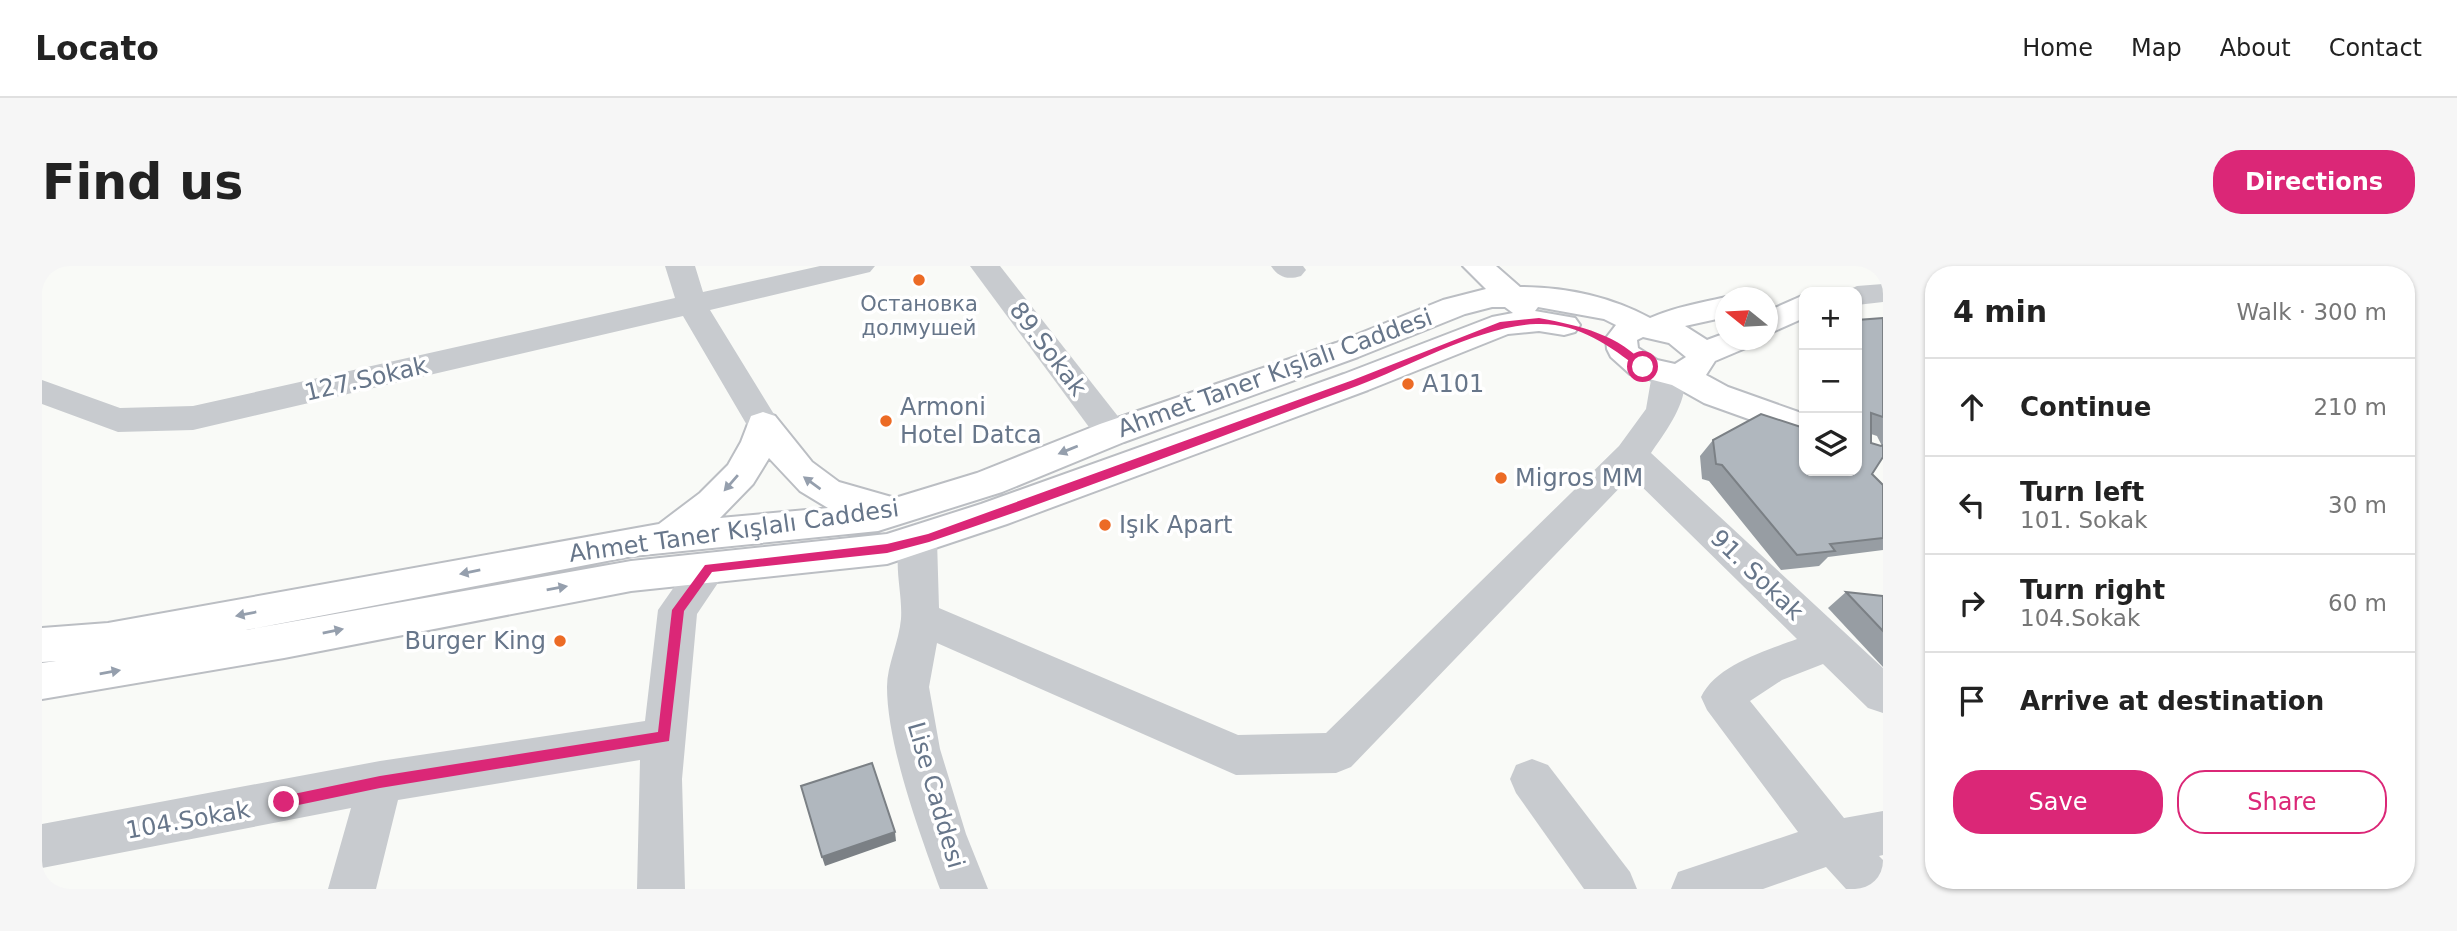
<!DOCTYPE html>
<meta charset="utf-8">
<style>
:root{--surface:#fff;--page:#f6f6f6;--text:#222;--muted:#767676;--line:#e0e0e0;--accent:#db2777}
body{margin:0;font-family:"DejaVu Sans",sans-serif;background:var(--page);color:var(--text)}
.controls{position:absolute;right:21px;top:21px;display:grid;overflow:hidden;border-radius:14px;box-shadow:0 2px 5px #0004}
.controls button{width:63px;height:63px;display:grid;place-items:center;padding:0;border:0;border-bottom:2px solid var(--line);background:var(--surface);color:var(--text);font:35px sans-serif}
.compass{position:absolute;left:1673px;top:21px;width:63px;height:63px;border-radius:50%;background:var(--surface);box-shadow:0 2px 5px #0004;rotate:288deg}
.stop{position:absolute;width:21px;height:21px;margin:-16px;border:5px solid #db2777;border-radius:50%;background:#fff}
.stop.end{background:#db2777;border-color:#fff;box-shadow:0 2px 7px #0008}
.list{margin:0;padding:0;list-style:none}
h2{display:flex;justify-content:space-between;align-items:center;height:91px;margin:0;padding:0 28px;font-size:30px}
h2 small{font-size:23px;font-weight:400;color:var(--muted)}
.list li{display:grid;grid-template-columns:46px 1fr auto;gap:21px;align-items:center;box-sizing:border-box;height:98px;padding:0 28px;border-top:2px solid var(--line)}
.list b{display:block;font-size:26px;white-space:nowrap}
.list p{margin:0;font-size:23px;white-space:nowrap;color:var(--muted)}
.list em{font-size:23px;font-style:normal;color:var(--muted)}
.actions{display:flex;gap:14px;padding:21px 28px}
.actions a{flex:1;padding:16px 0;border:2px solid var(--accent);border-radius:28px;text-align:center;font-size:24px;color:var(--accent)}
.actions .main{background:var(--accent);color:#fff}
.icon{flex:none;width:38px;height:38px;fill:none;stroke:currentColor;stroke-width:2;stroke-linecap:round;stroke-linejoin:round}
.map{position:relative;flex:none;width:1841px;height:623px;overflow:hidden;border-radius:28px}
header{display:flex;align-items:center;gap:42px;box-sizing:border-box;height:98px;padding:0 35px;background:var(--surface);border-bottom:2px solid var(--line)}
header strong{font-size:33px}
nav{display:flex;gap:38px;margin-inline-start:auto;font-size:24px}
.intro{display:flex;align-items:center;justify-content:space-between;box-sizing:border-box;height:168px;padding:0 42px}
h1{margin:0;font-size:49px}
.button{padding:18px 32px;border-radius:28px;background:var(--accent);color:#fff;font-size:24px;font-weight:700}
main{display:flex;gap:42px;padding:0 42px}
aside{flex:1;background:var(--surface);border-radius:28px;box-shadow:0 2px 5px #0004}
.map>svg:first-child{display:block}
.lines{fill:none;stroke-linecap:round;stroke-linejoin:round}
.primary-casing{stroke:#bbbec3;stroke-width:4}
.street{fill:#c8cbcf;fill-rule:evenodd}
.primary{fill:#fff;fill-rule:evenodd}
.wall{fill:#979da3;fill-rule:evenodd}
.shaded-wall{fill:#7b8085}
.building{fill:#b0b7be;stroke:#7b8085;stroke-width:2}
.oneway{fill:#959fad}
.route{fill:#db2777}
.poi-dot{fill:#ec6b25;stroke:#fff;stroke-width:2.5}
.labels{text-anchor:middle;stroke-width:7;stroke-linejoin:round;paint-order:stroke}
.far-poi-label{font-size:21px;fill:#67768a;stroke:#fff}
.street-label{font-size:24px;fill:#67768a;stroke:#fff}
.poi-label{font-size:24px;fill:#67768a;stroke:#fff;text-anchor:start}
</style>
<header>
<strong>Locato</strong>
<nav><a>Home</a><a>Map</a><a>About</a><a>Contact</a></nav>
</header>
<div class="intro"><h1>Find us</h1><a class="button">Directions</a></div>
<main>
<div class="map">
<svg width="1841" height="623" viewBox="0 0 1841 623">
<rect width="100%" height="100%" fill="#f9faf7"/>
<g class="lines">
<defs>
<g id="primary">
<path d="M1421,0H1454L1478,21C1523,21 1569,31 1608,52C1633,41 1658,37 1684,31L1685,32L1684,51L1643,60L1665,74L1684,67V74H1711L1706,81L1673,95L1664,109L1686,121L1762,148V173L1662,137L1630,119L1588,108L1569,91L1565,83L1564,72L1574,59L1562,53L1496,41L1493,45L1533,52L1538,59L1533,66L1522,69L1497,65L1466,68L1326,124L965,258L845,298L589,325L242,392L0,433V397L14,395L0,396V362L66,357L617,258L658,227L686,199L699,176L709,150L721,146L733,150L770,196L797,216L853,232L935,207L1058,158L1294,77L1401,34L1444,23ZM1450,41H1463L1471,47L1450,51L1302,108L939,238L845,268L589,295L204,364L591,290L836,265L960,226L1082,176L1316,91L1423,48ZM1601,71L1627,77L1644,91L1633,98L1615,94L1596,82L1595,74ZM727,192L758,225L786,242L678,252L711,218Z"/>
<path d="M1762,29V52L1726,68V45Z"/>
</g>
</defs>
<use href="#primary" class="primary-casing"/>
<g class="street">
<path d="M623,0H653L661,26L778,0H833L828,6L668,44L738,158L733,166L721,170L709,166L641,50L151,164L76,166L0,138V114L78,142L151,140L633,32Z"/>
<path d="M928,0H958L1082,158L1087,167L1082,176L1070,179L1058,176Z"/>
<path d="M1229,0H1261L1264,4L1259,10C1246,14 1237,12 1229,0Z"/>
<path d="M1841,18V36L1815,39V26H1802L1815,20Z"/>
<path d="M1626,97L1638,100C1654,127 1624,165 1609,187L1841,402V447L1826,442L1781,398L1740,414L1708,435L1802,552L1841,545V589L1837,590L1841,594V623H1804L1784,601L1721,623H1629L1636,606L1756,566L1665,444L1659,431C1674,399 1723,385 1755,373L1589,210L1309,501L1294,507L1194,509L895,377L887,421L898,483L924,568L946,623H898C878,568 845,479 845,421C845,399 857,376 859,353C861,324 848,291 863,264L876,259L889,264L895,274L897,342L1196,469L1284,467L1577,180L1604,143L1610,108L1614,100Z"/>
<path d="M667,287L681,291L686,302L655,348L640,513L643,623H595L598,494L356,534L334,623H286L309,542L0,602V558L338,495L603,455L616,344L653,291Z"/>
<path d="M1490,493L1506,499L1588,606L1595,623H1542L1474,527L1468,513L1474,499Z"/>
</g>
<use href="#primary" class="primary"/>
</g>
<g class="wall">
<path d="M1841,52V191L1830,208L1841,219V284L1786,291L1777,300L1739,304L1667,215L1660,213L1658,190L1671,174L1815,205ZM1829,168L1835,170L1840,180L1829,177Z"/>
<path d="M1804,326L1841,330V401L1786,342Z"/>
</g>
<path class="shaded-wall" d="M853,566L854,575L783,600L780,591Z"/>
<g class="building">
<path d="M1841,52V151L1829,147V177L1839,180L1841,179V191L1830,208L1841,219V272L1788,278L1793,285L1755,289L1680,199L1674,198L1671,174L1719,148L1762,162V205H1815V54Z"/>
<path d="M1804,326L1841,330V365Z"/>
<path d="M830,497L853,566L780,591L759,520Z"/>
</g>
<defs><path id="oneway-solid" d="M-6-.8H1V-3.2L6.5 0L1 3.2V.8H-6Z" transform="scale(1.75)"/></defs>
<g class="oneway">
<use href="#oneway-solid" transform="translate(1026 184) rotate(158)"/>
<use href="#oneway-solid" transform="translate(689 217) rotate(131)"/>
<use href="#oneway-solid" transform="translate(770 217) rotate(-144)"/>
<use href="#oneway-solid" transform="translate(428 306) rotate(169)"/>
<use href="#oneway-solid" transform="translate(515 322) rotate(-10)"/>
<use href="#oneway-solid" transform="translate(204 348) rotate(169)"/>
<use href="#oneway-solid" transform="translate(291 365) rotate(-11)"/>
<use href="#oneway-solid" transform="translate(68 406) rotate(-10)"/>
</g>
<path class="route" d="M1497,52C1539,60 1576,68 1606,101L1598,103C1567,79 1535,56 1494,58C1438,60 1368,100 1315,120C1173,172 1031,228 887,276L845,287L670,306L642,345L627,475L338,522L242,542L236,536L242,530L338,510L616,466L630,344L663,299L845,278L886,268L1311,114L1458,56Z"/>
<g class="poi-dot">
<circle cx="877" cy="14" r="7"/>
<circle cx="1366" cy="118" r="7"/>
<circle cx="844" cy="155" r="7"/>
<circle cx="1459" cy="212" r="7"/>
<circle cx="1063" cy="259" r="7"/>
<circle cx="518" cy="375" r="7"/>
</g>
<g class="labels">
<g class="far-poi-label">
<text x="877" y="45">Остановка<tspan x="877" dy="24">долмушей</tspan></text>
</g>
<g class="street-label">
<text transform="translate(1006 83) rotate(53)" y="8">89.Sokak</text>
<text transform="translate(1233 107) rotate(-20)" y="8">Ahmet Taner Kışlalı Caddesi</text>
<text transform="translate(324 113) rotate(-13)" y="8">127.Sokak</text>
<text transform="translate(692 265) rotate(-8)" y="8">Ahmet Taner Kışlalı Caddesi</text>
<text transform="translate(1715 309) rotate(44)" y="8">91. Sokak</text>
<text transform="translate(894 529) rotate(74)" y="8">Lise Caddesi</text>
<text transform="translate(146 554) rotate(-10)" y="8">104.Sokak</text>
</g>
<g class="poi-label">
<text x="1380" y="126">A101</text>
<text x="858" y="149">Armoni<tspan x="858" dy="28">Hotel Datca</tspan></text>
<text x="1473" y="220">Migros MM</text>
<text x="1077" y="267">Işık Apart</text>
<text x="504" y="383" text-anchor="end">Burger King</text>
</g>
</g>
</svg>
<div class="controls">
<button>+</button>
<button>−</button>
<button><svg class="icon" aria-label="layers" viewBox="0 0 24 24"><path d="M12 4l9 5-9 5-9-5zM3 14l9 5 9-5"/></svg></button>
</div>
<svg class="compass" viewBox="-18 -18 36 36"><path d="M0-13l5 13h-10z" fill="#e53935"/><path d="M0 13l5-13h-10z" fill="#767676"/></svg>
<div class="stop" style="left:1601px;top:101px"></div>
<div class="stop end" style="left:242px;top:536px"></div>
</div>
<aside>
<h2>4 min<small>Walk · 300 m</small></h2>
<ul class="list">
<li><svg class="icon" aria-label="ahead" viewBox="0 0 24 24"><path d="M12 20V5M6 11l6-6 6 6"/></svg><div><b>Continue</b></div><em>210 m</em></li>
<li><svg class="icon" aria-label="left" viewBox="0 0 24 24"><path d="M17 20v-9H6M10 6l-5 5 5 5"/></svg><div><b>Turn left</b><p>101. Sokak</p></div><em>30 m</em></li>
<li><svg class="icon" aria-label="right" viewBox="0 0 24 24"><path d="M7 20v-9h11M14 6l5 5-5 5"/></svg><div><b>Turn right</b><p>104.Sokak</p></div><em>60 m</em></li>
<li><svg class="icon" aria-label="arrive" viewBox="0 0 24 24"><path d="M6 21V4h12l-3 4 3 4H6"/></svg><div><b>Arrive at destination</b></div></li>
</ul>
<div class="actions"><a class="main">Save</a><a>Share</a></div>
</aside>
</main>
